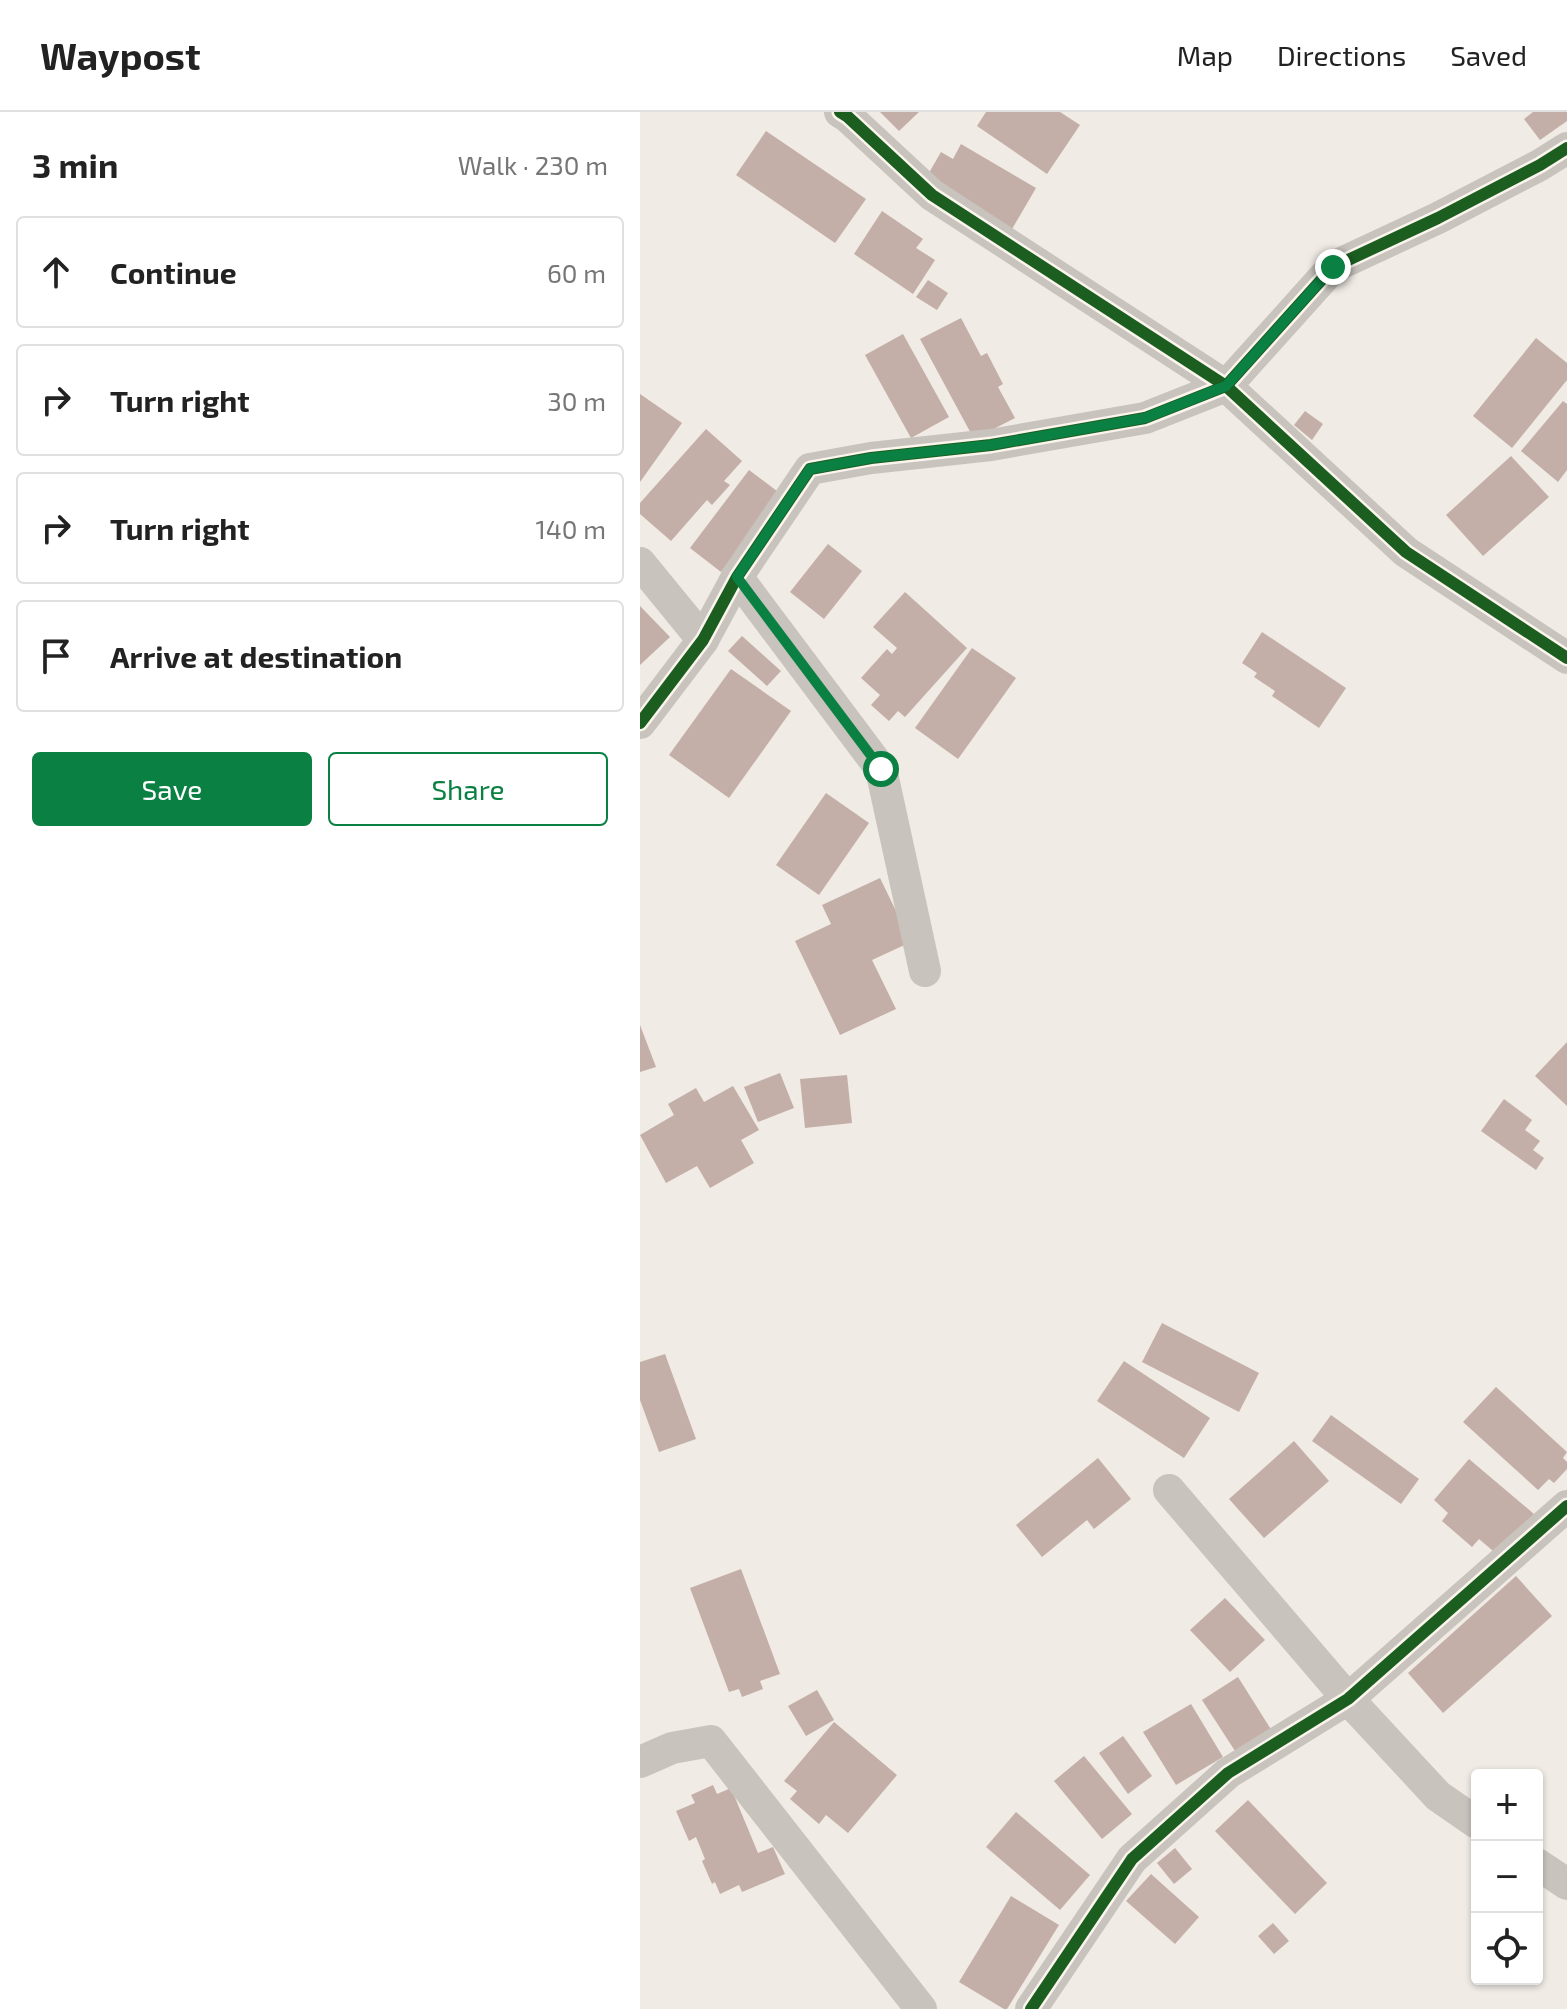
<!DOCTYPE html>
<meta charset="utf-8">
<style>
:root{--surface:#fff;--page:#f6f6f6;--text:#222;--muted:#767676;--line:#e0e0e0;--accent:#0b8043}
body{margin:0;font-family:"Exo 2",sans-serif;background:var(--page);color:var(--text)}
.controls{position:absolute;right:24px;bottom:24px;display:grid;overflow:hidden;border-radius:8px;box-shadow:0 2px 6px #0004}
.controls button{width:72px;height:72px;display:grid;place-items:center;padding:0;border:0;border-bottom:2px solid var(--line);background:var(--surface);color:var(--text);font:40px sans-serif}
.stop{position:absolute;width:24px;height:24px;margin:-18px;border:6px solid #0b8043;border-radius:50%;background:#fff}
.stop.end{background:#0b8043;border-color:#fff;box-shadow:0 2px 8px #0008}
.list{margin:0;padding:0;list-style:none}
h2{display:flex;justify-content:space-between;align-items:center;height:104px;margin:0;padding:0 32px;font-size:34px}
h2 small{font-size:26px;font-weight:400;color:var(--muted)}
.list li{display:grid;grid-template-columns:52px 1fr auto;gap:24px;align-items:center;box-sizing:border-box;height:112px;margin:0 16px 16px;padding:0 16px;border:2px solid var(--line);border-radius:8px}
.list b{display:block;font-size:30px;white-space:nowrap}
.list em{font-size:26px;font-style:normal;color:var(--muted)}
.actions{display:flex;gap:16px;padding:24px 32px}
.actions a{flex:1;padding:18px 0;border:2px solid var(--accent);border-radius:8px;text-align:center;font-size:28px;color:var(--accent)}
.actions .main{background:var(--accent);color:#fff}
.icon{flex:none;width:44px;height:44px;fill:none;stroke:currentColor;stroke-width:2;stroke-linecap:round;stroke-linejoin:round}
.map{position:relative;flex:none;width:927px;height:1897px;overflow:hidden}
header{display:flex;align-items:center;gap:48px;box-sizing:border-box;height:112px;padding:0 40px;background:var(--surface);border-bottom:2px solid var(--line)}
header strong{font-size:38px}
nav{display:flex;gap:44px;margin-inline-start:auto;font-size:28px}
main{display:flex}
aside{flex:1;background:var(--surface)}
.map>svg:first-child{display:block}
.building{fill:#c3afa7}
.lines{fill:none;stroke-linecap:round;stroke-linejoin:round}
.minor{stroke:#c9c3be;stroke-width:32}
.cycleway-casing{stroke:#fbf5ee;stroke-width:17}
.cycleway{stroke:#1b5e20;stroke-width:12}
.route{stroke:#0b8043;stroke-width:10}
</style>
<header>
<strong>Waypost</strong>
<nav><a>Map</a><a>Directions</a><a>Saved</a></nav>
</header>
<main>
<aside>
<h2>3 min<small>Walk · 230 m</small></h2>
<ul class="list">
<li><svg class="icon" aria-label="ahead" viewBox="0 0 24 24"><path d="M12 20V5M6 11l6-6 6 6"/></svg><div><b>Continue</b></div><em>60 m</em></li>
<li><svg class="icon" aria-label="right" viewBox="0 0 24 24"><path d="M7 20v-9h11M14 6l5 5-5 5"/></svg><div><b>Turn right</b></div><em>30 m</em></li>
<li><svg class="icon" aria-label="right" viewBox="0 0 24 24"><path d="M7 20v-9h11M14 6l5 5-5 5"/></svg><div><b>Turn right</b></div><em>140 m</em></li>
<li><svg class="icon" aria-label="arrive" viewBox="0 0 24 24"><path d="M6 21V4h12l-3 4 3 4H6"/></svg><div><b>Arrive at destination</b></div></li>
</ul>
<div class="actions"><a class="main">Save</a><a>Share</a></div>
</aside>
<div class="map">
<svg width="927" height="1897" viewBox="0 0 927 1897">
<rect width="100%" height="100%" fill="#f0ebe5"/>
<g class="building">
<path d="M240,0H279L259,19Z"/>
<path d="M346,0H420L440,13L407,62L337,14Z"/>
<path d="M893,0H927V9L900,28L884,7Z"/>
<path d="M126,19L226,87L195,131L96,63Z"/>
<path d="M321,32L396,76L372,117L286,66L301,40L313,47Z"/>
<path d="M242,99L283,127L276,136L295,148L273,182L214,142Z"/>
<path d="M288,168L308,181L297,198L276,185Z"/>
<path d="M321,206L341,244L347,241L363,272L358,275L375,306L334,327L280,227Z"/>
<path d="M263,222L309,305L271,326L225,243Z"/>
<path d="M896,226L927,251V268L872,336L833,304Z"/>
<path d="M0,282L42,311L0,370Z"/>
<path d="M923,289L927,292V358L918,370L881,339Z"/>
<path d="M665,299L683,312L672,328L654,313Z"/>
<path d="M66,317L102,349L84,369L90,373L72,393L67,388L31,429L0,402V391Z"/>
<path d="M871,344L909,385L843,444L806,403Z"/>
<path d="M109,358L141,382L81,460L50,436Z"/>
<path d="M188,432L222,459L184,507L150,480Z"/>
<path d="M265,480L327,536L265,605L258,599L249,609L231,593L240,583L221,566L247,537L252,542L257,536L233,515Z"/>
<path d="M0,494L30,525L0,553Z"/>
<path d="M622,520L706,576L679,616L632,584L635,579L614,565L617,561L602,551Z"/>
<path d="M102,524L141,559L127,574L88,539Z"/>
<path d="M332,536L376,566L318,647L275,616Z"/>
<path d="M91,557L151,599L89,686L29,643Z"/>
<path d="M186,681L229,711L179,783L136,753Z"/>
<path d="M240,766L271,830L232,848L256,897L200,923L155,829L191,812L182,793Z"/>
<path d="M0,913L16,955L0,960Z"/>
<path d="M927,930V994L895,964Z"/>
<path d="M140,961L154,996L118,1010L104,975Z"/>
<path d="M207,963L212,1011L165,1016L160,967Z"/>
<path d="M93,974L119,1018L101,1028L114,1051L70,1076L57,1054L26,1071L0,1023L34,1003L28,992L56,976L64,990Z"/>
<path d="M864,987L892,1008L885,1018L900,1029L893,1038L904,1046L896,1058L841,1019Z"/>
<path d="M522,1211L619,1261L599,1300L502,1250Z"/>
<path d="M25,1242L56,1327L19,1340L0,1288V1250Z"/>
<path d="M484,1249L570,1306L544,1346L457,1289Z"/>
<path d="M856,1275L927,1340L923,1346L927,1350V1357L914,1371L909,1367L898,1378L823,1310Z"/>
<path d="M691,1303L779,1367L761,1392L672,1329Z"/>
<path d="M654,1329L689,1369L624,1426L589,1387Z"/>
<path d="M458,1346L491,1387L454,1417L447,1408L402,1445L376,1413Z"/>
<path d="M829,1347L894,1402L859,1444L839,1427L832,1435L802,1409L808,1401L794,1388Z"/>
<path d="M101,1457L140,1562L120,1569L123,1577L102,1585L99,1577L89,1580L50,1476Z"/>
<path d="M876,1464L912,1504L803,1601L768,1561Z"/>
<path d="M585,1486L625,1528L590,1560L550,1518Z"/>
<path d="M598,1565L632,1619L597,1642L562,1588Z"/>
<path d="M177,1578L194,1608L166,1624L148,1594Z"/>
<path d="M551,1592L583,1645L536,1673L503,1620Z"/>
<path d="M194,1610L257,1663L208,1721L186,1703L179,1712L150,1687L157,1679L144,1669Z"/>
<path d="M483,1624L512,1664L488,1682L459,1641Z"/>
<path d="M444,1644L492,1702L462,1727L414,1669Z"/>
<path d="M73,1673L77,1682L91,1676L118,1741L133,1735L145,1762L102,1780L99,1773L80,1782L75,1770L72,1772L62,1749L65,1747L56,1725L49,1729L36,1699L55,1691L51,1683Z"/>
<path d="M608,1688L687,1771L655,1802L575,1719Z"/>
<path d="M376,1700L450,1763L420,1798L346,1735Z"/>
<path d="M535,1736L552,1757L534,1772L517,1751Z"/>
<path d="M511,1762L559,1805L535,1832L486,1789Z"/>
<path d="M371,1784L419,1813L367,1897H364L319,1870Z"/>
<path d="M633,1811L649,1829L634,1842L618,1824Z"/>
</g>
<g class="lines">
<g class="minor">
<path d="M200,0L208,5L292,83L586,274L766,440L927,546"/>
<path d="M0,451L63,528"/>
<path d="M97,465L241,657L285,859"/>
<path d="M0,611L63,528L97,465L170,357L231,346L351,333L505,306L586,274L693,155L798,106L900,53L927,36"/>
<path d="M529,1378L708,1587L798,1684L837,1711"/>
<path d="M0,1650L32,1636L71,1629L281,1897"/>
<path d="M897,1752L927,1772"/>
<path d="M391,1897L492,1747L588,1661L708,1587L927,1394"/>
</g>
<defs>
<g id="cycleway">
<path d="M200,0L208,5L292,83L586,274L766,440L927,546"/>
<path d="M0,611L63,528L97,465L170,357L231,346L351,333L505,306L586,274L693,155L798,106L900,53L927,36"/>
<path d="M391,1897L492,1747L588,1661L708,1587L927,1394"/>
</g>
</defs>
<use href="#cycleway" class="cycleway-casing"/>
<use href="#cycleway" class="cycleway"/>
</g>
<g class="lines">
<path class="route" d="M241,657L97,465L170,357L231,346L351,333L505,306L586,274L693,155"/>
</g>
</svg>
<div class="controls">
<button>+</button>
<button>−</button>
<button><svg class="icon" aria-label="locate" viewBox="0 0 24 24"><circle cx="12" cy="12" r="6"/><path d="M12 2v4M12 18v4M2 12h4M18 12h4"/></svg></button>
</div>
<div class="stop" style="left:241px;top:657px"></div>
<div class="stop end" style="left:693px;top:155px"></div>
</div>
</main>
